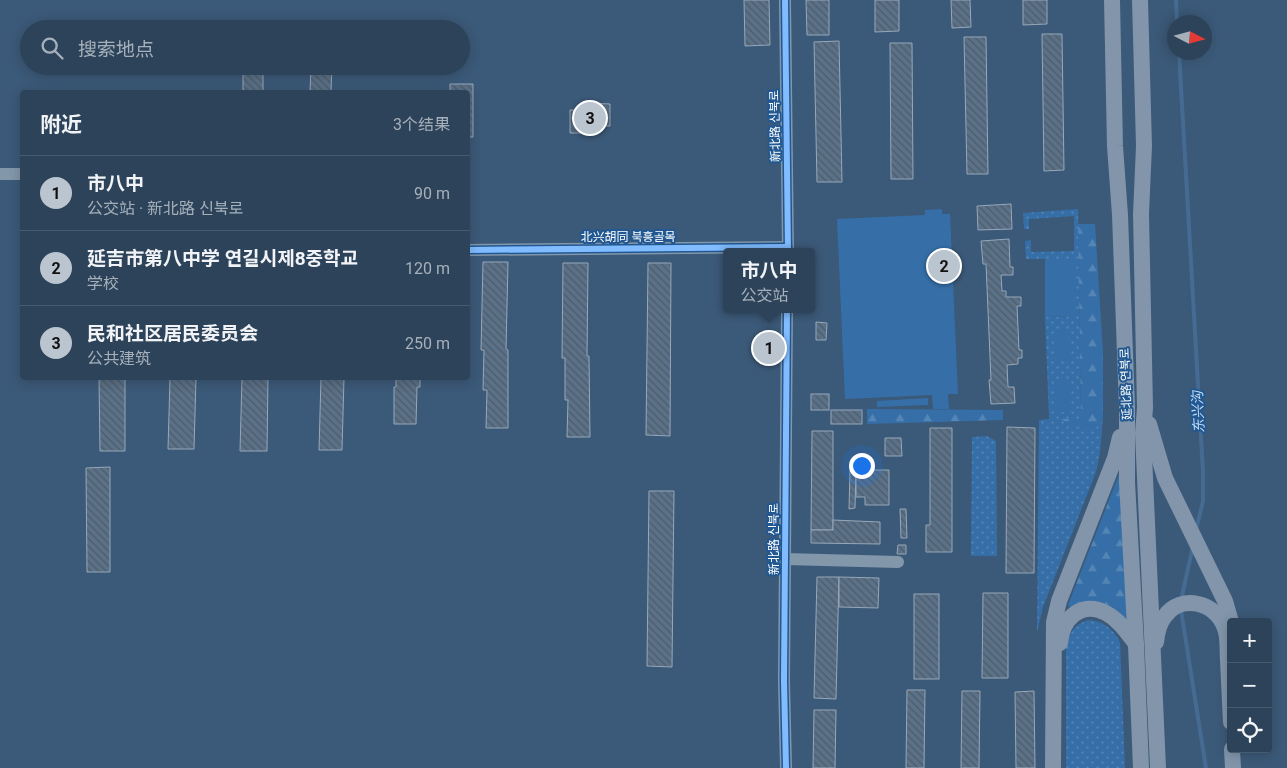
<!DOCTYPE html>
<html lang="zh">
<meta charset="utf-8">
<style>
:root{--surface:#2c435a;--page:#384e63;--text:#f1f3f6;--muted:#a6b0bb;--line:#485c70;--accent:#bac5d0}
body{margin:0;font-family:Roboto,"Noto Sans SC","Noto Sans KR",sans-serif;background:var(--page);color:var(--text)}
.controls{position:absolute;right:15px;bottom:15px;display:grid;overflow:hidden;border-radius:5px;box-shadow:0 2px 12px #0003}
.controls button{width:45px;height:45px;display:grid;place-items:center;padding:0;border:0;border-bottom:1px solid var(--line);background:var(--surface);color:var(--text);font:25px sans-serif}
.compass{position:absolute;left:1167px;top:15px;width:45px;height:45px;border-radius:50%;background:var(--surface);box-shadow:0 2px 12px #0003;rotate:96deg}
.you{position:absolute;left:861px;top:465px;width:18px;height:18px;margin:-12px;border:4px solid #fff;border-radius:50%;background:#1a73e8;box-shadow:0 0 0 8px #1a73e833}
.badge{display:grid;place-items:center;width:32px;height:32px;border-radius:50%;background:var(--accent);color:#111;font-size:16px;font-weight:700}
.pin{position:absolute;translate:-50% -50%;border:2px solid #fff;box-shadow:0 1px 5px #0006}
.popup{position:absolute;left:723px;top:248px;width:92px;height:65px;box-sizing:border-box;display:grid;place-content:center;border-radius:5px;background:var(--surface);filter:drop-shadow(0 1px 4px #0005);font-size:16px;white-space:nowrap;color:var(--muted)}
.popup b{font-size:19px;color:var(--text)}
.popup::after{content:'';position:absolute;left:50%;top:100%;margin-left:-10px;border:10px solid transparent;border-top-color:var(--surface)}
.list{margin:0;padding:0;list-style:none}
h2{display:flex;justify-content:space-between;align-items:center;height:65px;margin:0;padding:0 20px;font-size:21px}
h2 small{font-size:16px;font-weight:400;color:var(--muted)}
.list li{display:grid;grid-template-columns:32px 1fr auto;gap:15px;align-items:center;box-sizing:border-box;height:75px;padding:0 20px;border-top:1px solid var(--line)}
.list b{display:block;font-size:19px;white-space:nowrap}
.list p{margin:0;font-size:16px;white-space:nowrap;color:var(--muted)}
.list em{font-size:16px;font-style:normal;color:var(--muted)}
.icon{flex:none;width:28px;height:28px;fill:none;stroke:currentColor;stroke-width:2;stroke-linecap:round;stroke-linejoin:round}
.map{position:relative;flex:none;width:1287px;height:768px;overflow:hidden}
.search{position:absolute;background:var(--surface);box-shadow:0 2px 12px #0003;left:20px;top:20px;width:450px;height:55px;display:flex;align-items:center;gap:12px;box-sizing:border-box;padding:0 18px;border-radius:28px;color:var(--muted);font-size:19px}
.panel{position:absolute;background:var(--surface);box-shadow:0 2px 12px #0003;left:20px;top:90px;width:450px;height:290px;border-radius:5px}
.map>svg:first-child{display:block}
.grass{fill:url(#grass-dots)}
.forest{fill:url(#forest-firs)}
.pitch{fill:#366fa8}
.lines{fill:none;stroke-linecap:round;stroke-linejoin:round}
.stream{stroke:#456b93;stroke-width:4}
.building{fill:url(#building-back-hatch);stroke:#97a8b9}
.minor{stroke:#8397ab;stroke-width:12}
.major{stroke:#8295aa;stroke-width:16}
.cycleway-casing{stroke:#215892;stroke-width:9}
.cycleway{stroke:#80bcff;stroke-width:6}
.labels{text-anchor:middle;stroke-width:4;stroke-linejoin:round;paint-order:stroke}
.street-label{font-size:12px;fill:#fff;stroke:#215892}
.water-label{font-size:14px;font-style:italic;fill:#bfdaf4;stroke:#215892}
</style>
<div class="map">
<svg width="1287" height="768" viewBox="0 0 1287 768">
<defs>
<pattern id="grass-dots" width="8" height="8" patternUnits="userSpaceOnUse" patternTransform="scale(1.25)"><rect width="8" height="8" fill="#366fa8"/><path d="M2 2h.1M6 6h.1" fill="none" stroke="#5485b5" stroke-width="1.8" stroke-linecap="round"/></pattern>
<pattern id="forest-firs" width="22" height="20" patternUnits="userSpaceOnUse" patternTransform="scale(1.25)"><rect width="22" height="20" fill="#366fa8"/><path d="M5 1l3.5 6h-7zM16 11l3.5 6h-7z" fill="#5485b5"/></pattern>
<pattern id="building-back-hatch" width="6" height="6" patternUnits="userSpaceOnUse" patternTransform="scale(1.25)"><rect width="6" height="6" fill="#597189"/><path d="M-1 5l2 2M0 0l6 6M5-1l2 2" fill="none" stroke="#515b64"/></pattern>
</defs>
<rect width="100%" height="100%" fill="#3b5978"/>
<g class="grass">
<path d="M1078,209L1081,419H1063L1099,426L1103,416L1100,452L1096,472L1043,607L1037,633L1039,420L1049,419L1045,317L1074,316V259H1026L1025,241L1031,240V252L1074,251V216L1029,219V229H1024L1023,213Z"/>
<path d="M987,436L996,441L997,556H971L972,437Z"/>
<path d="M1088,620C1104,621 1112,628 1120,642L1125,768H1066V645C1070,632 1074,625 1088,620Z"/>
</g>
<g class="forest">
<path d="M1078,224H1095L1103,353V416L1099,426C1084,432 1075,427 1061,419H1081Z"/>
<path d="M867,409L1003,410V420L867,424Z"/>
<path d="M1120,472L1127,621C1107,597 1098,603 1071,609L1068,605Z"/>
</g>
<g class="pitch">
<path d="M942,209V214H950L958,394H948L949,409H933L932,395L845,399L837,219L925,215V210Z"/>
<path d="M1045,259H1074V316L1045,317Z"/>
<path d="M1054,330H1068L1069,361H1054Z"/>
<rect x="1054" y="381" width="15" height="31"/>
<path d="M928,398V405L877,407V401Z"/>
</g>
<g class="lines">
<g class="stream">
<path d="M1176,0L1177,22"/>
<path d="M1179,52L1203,472V501L1196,530"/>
<path d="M1181,600L1193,546"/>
<path d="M1181,610L1206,768"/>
</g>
</g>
<g class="building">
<path d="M744,0H769L770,45L745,46Z"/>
<path d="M806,0H829V35H807Z"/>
<path d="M875,0H899V31L875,32Z"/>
<path d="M951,0H970L971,27L952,28Z"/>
<path d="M1023,0H1047V24L1023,25Z"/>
<path d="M1042,34H1062L1064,170L1044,171Z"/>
<path d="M964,37H986L988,174H967Z"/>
<path d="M839,41L842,182H817L814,42Z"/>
<path d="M890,43H912L913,179H891Z"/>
<rect x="243" y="66" width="20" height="26"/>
<path d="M311,66H332L331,92H310Z"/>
<path d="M450,84H473V137H468V92H450Z"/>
<path d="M587,103L610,104V126H596V133H570V110H587Z"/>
<path d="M1011,204L1012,229L978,230L977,206Z"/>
<path d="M1009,239L1010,267H1013V275H1001L1002,291H1006V297H1021V306H1017L1019,350H1022V358H1018V364L1007,365L1008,387H1014L1015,403L991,404L989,380H991L986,264H983L981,241Z"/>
<path d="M483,262H508L506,349L508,350V428H486L487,390H483L484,350H481Z"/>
<path d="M563,263H588L587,356H589L590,437H567L568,400H565V358H562Z"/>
<path d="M648,263H671L670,436L646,435Z"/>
<path d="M816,322L827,323L826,340H816Z"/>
<path d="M99,378H125V451H100Z"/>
<path d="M170,378H196L194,449H168Z"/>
<path d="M242,378H268L267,451H240Z"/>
<path d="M321,378H344L342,450H319Z"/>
<path d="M396,378H420V387H417L416,424H394V387H396Z"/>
<rect x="811" y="394" width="18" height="16"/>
<rect x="831" y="410" width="31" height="14"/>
<path d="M1007,427L1035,428L1034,573H1006Z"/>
<path d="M930,428H952V552H926V525H930Z"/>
<path d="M812,431H833V530H811Z"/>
<path d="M885,438H901L902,456H885Z"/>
<path d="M110,467V572H87L86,468Z"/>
<path d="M850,470H856L855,508L849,509Z"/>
<path d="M856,470H889V505H865V497H856Z"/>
<path d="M649,491H674L672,667L647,666Z"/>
<path d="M900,509H906L907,538H901Z"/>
<path d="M833,520L880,522V544L811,543V530H833Z"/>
<path d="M898,545H906V554H897Z"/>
<path d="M817,577H839L836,699L814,698Z"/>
<path d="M839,577L879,578L878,608L839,607Z"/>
<path d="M983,593H1008V678H982Z"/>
<rect x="914" y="594" width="25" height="85"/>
<path d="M907,690H925L924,768H906Z"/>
<path d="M962,691H980L979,768H961Z"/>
<path d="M1034,691L1035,768H1016L1015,692Z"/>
<path d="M814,710H836L835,768H813Z"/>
</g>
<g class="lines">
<g class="minor">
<path d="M785,0L788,252"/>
<path d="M0,174H22"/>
<path d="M468,250L788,247"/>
<path d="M785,559L898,562"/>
<path d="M786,768L784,681L787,309"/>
</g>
<g class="major">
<path d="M1112,0L1115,146L1120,215L1127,408V482L1136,645L1141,768"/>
<path d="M1140,0L1144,146L1141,214L1145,408L1143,433L1158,768"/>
<path d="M1149,424L1165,478L1225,601L1231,622"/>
<path d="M1156,642C1157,633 1159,623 1165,616C1181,594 1215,602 1224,626C1229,636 1227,649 1228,660C1229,681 1230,701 1231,722"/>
<path d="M1060,643C1062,619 1081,600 1106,613C1119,620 1127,632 1136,644"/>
<path d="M1232,749L1233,768"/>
<path d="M1053,768L1054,622L1059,601L1115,458L1120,437"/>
</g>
<defs>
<g id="cycleway">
<path d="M785,0L788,252"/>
<path d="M468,250L788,247"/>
<path d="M786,768L784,681L787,309"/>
</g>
</defs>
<use href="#cycleway" class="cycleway-casing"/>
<use href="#cycleway" class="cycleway"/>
</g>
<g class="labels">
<g class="street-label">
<text transform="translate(775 126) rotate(-91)" y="4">新北路 신북로</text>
<text x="628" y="241">北兴胡同 북흥골목</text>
<text transform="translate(1126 384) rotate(-92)" y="4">延北路 연북로</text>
<text transform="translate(774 539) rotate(-90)" y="4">新北路 신북로</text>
</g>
<g class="water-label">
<text transform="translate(1198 412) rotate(-93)" y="5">东兴沟</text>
</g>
</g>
</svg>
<div class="controls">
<button>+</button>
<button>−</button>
<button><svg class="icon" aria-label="locate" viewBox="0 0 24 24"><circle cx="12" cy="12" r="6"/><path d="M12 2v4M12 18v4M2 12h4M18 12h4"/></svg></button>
</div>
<svg class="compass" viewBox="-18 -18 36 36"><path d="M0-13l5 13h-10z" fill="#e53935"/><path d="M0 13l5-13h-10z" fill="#a6b0bb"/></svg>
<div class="you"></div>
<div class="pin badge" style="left:769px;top:348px">1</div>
<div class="popup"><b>市八中</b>公交站</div>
<div class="pin badge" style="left:944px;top:266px">2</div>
<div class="pin badge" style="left:590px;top:118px">3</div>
<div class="search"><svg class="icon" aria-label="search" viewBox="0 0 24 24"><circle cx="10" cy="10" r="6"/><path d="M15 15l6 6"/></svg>搜索地点</div>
<section class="panel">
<h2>附近<small>3个结果</small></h2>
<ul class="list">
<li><span class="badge">1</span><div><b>市八中</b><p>公交站 · 新北路 신북로</p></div><em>90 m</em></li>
<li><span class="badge">2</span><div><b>延吉市第八中学 연길시제8중학교</b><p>学校</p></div><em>120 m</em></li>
<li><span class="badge">3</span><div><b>民和社区居民委员会</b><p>公共建筑</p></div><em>250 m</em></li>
</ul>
</section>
</div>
